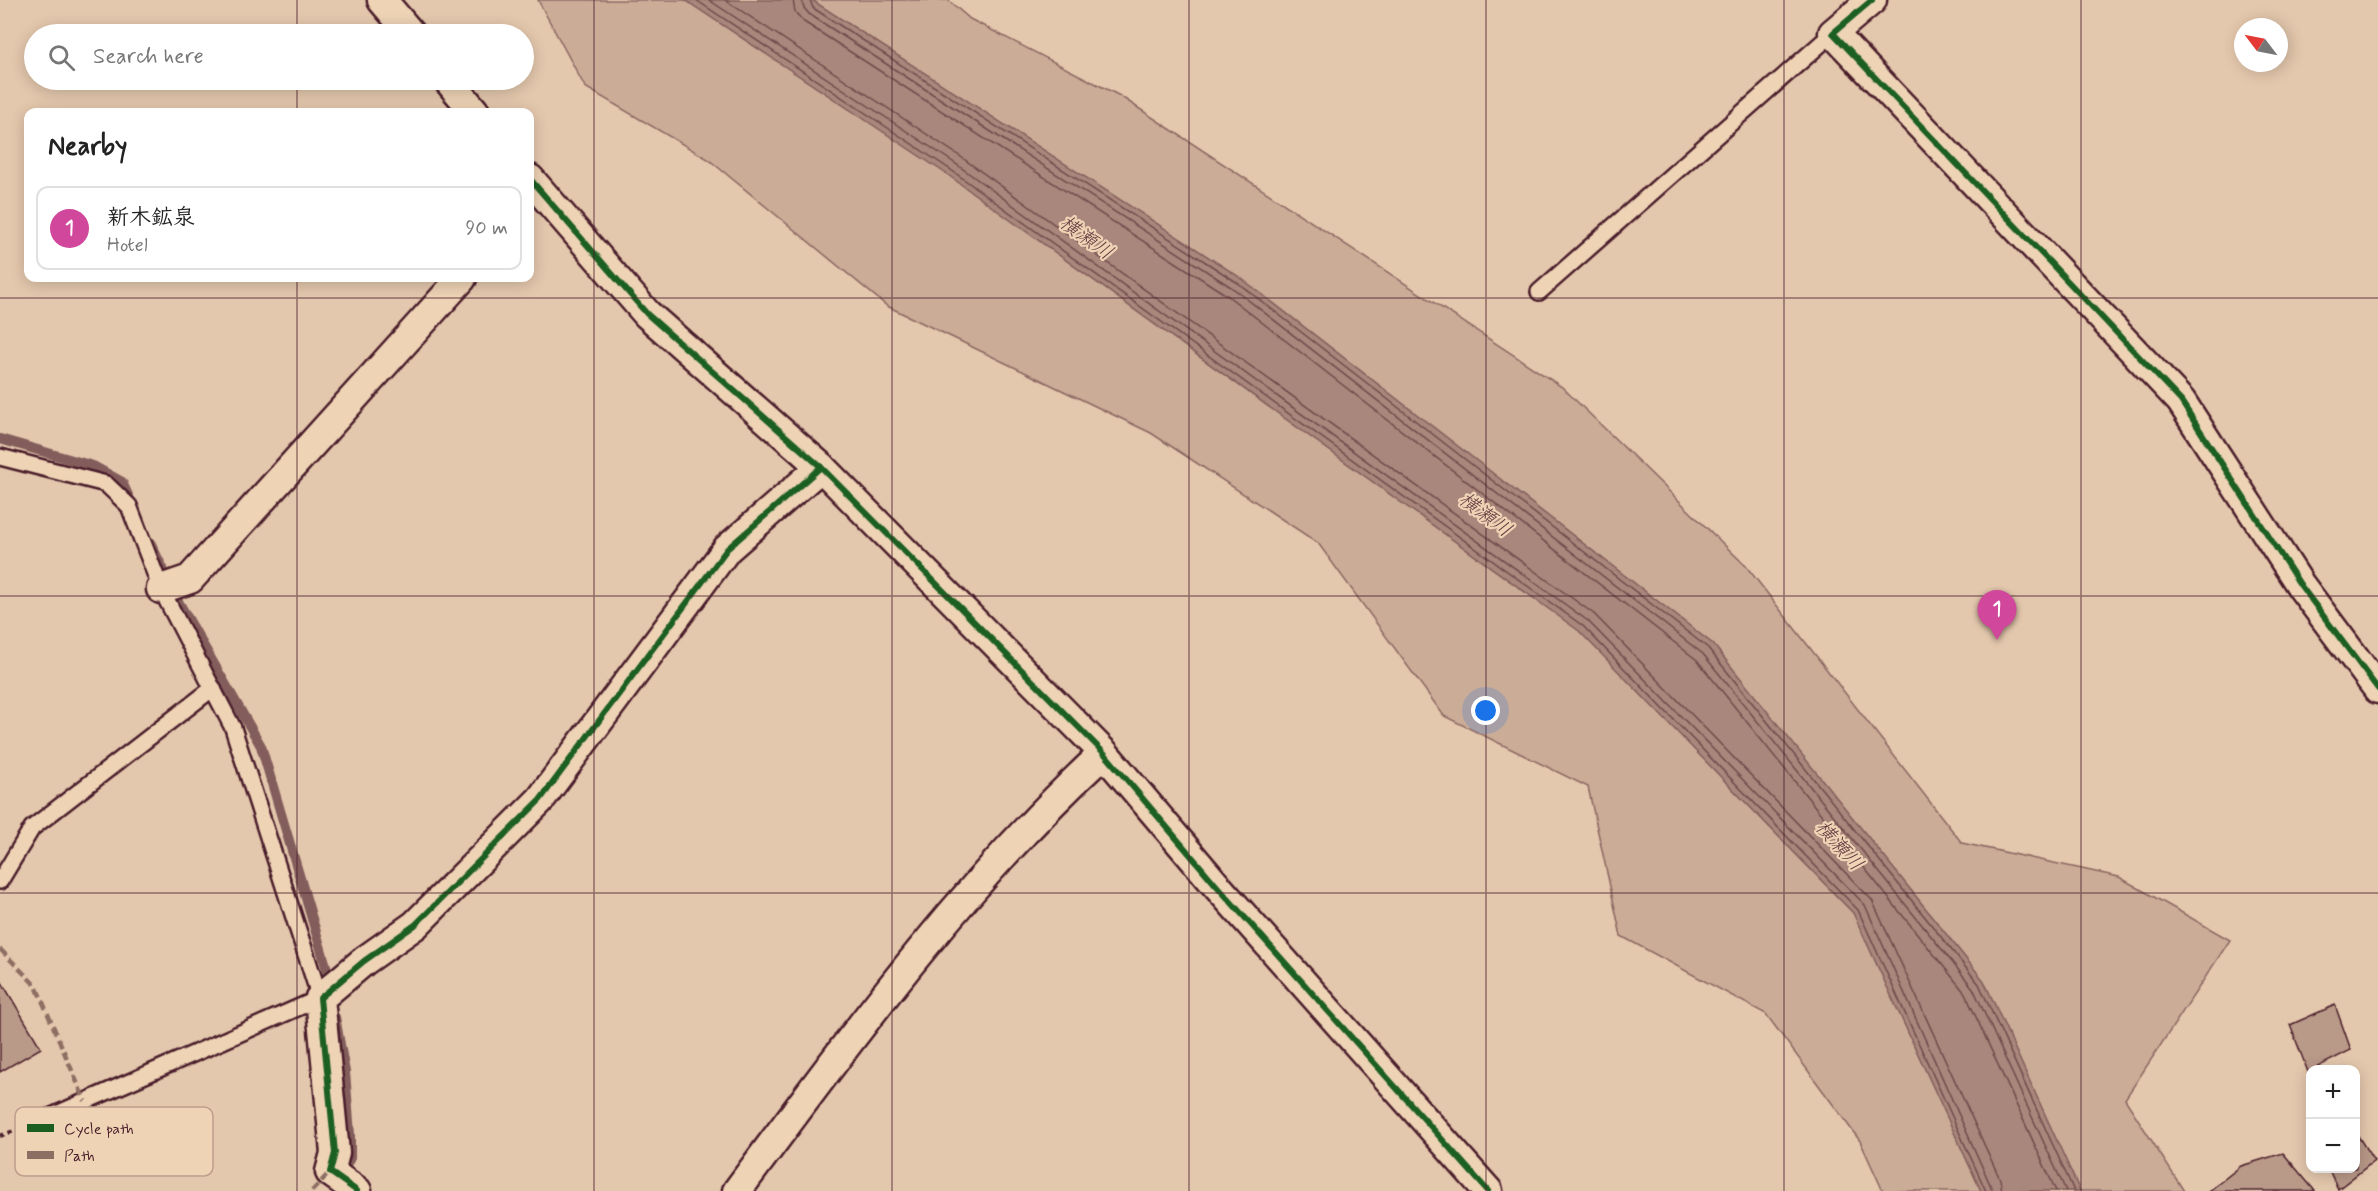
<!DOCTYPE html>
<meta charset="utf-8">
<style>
:root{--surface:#fff;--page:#f6f6f6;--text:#222;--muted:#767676;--line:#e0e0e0;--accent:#111827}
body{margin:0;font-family:Mynerve,"Klee One",sans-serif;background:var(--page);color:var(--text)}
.controls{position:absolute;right:18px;bottom:18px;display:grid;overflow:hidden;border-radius:12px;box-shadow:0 3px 15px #0003}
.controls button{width:54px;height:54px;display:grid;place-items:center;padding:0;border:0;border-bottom:2px solid var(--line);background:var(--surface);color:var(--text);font:30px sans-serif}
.compass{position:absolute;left:2234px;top:18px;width:54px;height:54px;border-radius:50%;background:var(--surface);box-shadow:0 3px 15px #0003;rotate:302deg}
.you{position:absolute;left:1486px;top:711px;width:21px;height:21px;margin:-15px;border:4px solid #fff;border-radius:50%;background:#1a73e8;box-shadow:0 0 0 9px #1a73e833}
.badge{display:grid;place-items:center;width:39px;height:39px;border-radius:50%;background:var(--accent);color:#fff;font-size:20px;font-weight:700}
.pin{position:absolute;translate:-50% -50px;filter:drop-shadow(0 2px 3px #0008)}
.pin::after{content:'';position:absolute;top:32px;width:21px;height:18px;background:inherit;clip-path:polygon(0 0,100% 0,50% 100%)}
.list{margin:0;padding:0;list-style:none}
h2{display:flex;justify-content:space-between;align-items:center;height:78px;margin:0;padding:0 24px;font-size:26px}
h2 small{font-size:20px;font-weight:400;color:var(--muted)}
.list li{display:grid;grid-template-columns:39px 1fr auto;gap:18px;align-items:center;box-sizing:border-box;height:84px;margin:0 12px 12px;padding:0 12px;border:2px solid var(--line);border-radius:12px}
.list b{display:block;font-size:22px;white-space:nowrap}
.list p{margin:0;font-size:20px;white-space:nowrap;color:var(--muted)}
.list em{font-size:20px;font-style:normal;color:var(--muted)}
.icon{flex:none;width:33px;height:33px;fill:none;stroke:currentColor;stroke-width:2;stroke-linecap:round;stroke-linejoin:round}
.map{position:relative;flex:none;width:2378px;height:1191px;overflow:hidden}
.search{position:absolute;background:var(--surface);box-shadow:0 3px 15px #0003;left:24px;top:24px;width:510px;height:66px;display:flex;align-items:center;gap:15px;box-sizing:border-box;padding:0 21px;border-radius:33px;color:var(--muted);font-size:22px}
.panel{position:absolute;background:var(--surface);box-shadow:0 3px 15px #0003;left:24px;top:108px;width:510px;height:174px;border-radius:12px}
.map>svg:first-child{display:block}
.green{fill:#caac97;stroke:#8a6661;stroke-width:1.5}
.water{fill:#a9877b;stroke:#835d5b;stroke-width:1.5}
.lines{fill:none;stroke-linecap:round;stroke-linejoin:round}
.shore{stroke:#70494b;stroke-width:1.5}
.stream{stroke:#835d5b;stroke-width:10}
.building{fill:#b99988;stroke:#4a1f2b;stroke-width:1.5}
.service-casing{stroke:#4a1f2b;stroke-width:20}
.minor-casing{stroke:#4a1f2b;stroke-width:33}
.path{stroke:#4a1f2b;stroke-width:4;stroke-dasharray:4.5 4.5;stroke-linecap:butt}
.service{stroke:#eed3b5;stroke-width:15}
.minor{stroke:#eed3b5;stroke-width:28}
.quiet{stroke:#8d6e63;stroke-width:4.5;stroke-dasharray:9 4.5;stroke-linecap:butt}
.cycleway-casing{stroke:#eed3b5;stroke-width:10}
.cycleway{stroke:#1b5e20;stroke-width:6}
.grid{fill:none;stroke:#4a1f2b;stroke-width:1.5;stroke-opacity:0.55}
.labels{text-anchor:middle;stroke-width:4.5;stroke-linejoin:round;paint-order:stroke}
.water-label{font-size:20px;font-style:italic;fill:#62393f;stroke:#eed3b5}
.key{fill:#eed3b5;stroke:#bd9d8c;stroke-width:1.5}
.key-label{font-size:16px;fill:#4a1f2b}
</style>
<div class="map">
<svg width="2378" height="1191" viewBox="0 0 2378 1191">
<rect width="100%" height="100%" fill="#e4c8ad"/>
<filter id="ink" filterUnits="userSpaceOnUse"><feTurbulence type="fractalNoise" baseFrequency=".0167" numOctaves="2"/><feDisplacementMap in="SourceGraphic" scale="12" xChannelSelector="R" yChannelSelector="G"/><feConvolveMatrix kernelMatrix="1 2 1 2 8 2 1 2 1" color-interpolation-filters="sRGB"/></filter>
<g filter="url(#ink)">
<path class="green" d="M538,0H948L970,19L1120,96L1562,387L1746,566L1962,843L2119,877L2230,940L2125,1099L2184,1191H1883L1860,1141L1766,1014L1621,936L1588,787L1444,716L1318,543L1151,433L887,306L708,159L585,87Z"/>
<path class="water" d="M685,0H812L1241,278L1713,644L1984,981L2080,1191H1981L1853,913L1579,631L948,175Z"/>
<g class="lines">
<g class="shore">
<path d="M696,0L951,170L1583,626L1858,910L1986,1191"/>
<path d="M709,0L956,164L1588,621L1865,905L1993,1191"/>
<path d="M725,0L961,157L1594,614L1872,900L2000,1179L2002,1191"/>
<path d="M793,0L795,12L804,22L1228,296L1697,660L1965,993L2056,1191"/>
<path d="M802,0L804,8L809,14L1234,289L1703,654L1973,988L2066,1191"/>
<path d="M810,0L813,8L1238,283L1708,648L1979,984L2074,1191"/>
</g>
<g class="stream">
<path d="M0,439L93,466L122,482L133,506"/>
<path d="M150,542L179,603L261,746L326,966L330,986"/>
<path d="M335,1017L345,1072L350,1134V1158L341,1175"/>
</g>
</g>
<g class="building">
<path d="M0,979L41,1048L0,1072Z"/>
<path d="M2335,1005L2351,1050L2308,1072L2290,1025Z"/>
<path d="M2356,1133L2374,1161L2338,1189L2328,1168H2356Z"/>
<path d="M2283,1153L2315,1191H2209L2241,1166Z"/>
</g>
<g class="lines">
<defs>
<g id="service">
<path d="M1539,292L1833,33"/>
<path d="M0,457L106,484L129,506L161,589L233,728L320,998L43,1120"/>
<path d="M0,881L32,828L213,688"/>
</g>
<g id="minor">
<path d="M382,0L411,34"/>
<path d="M1872,0L1833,33L2181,401L2301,586L2378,689"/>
<path d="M448,80L475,112"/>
<path d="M530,179L647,314L821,467L1104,753L1216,885L1488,1191"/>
<path d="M161,589L190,579L462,278"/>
<path d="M357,1191L330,1172L335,1153L320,998L364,961L415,925L540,800L727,549L821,467"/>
<path d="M737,1191C850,1039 964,882 1104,753"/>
</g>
</defs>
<use href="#service" class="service-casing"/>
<use href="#minor" class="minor-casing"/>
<path class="path" d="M0,1136L19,1129"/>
<use href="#service" class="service"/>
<use href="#minor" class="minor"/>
<g class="quiet">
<path d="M0,949L36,986L85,1101"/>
<path d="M312,1191L330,1172"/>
</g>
<defs>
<g id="cycleway">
<path d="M1872,0L1833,33L2181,401L2301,586L2378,689"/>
<path d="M530,179L647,314L821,467L1104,753L1216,885L1488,1191"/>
<path d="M357,1191L330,1172L335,1153L320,998L364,961L415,925L540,800L727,549L821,467"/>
</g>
</defs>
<use href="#cycleway" class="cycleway-casing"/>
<use href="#cycleway" class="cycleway"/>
</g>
</g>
<path class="grid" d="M297,0V34M594,0V1191M892,0V1191M1189,0V1191M1486,0V1191M1784,0V1191M2081,0V1191M297,80V112M297,278V1191M0,298H2378M0,596H2378M0,893H2378"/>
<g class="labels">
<g class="water-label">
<text transform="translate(1087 237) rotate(36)" y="7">横瀬川</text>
<text transform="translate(1486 514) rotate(37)" y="7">横瀬川</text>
<text transform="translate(1840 845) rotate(48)" y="7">横瀬川</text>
</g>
</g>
<rect x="15" y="1107" width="198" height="69" rx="9" class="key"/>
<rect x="27" y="1124" width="27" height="8" fill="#1b5e20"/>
<rect x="27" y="1151" width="27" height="8" fill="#8d6e63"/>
<g class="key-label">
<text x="64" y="1134">Cycle path</text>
<text x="64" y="1161">Path</text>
</g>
</svg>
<div class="controls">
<button>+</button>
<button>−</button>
</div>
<svg class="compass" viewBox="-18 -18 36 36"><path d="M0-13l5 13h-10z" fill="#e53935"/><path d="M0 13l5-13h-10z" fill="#767676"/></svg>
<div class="you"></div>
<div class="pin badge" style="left:1997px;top:640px;background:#d1479c">1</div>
<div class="search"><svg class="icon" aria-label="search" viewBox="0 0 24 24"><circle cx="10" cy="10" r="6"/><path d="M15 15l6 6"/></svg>Search here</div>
<section class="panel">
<h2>Nearby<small></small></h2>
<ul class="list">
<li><span class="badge" style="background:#d1479c">1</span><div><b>新木鉱泉</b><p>Hotel</p></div><em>90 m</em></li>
</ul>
</section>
</div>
